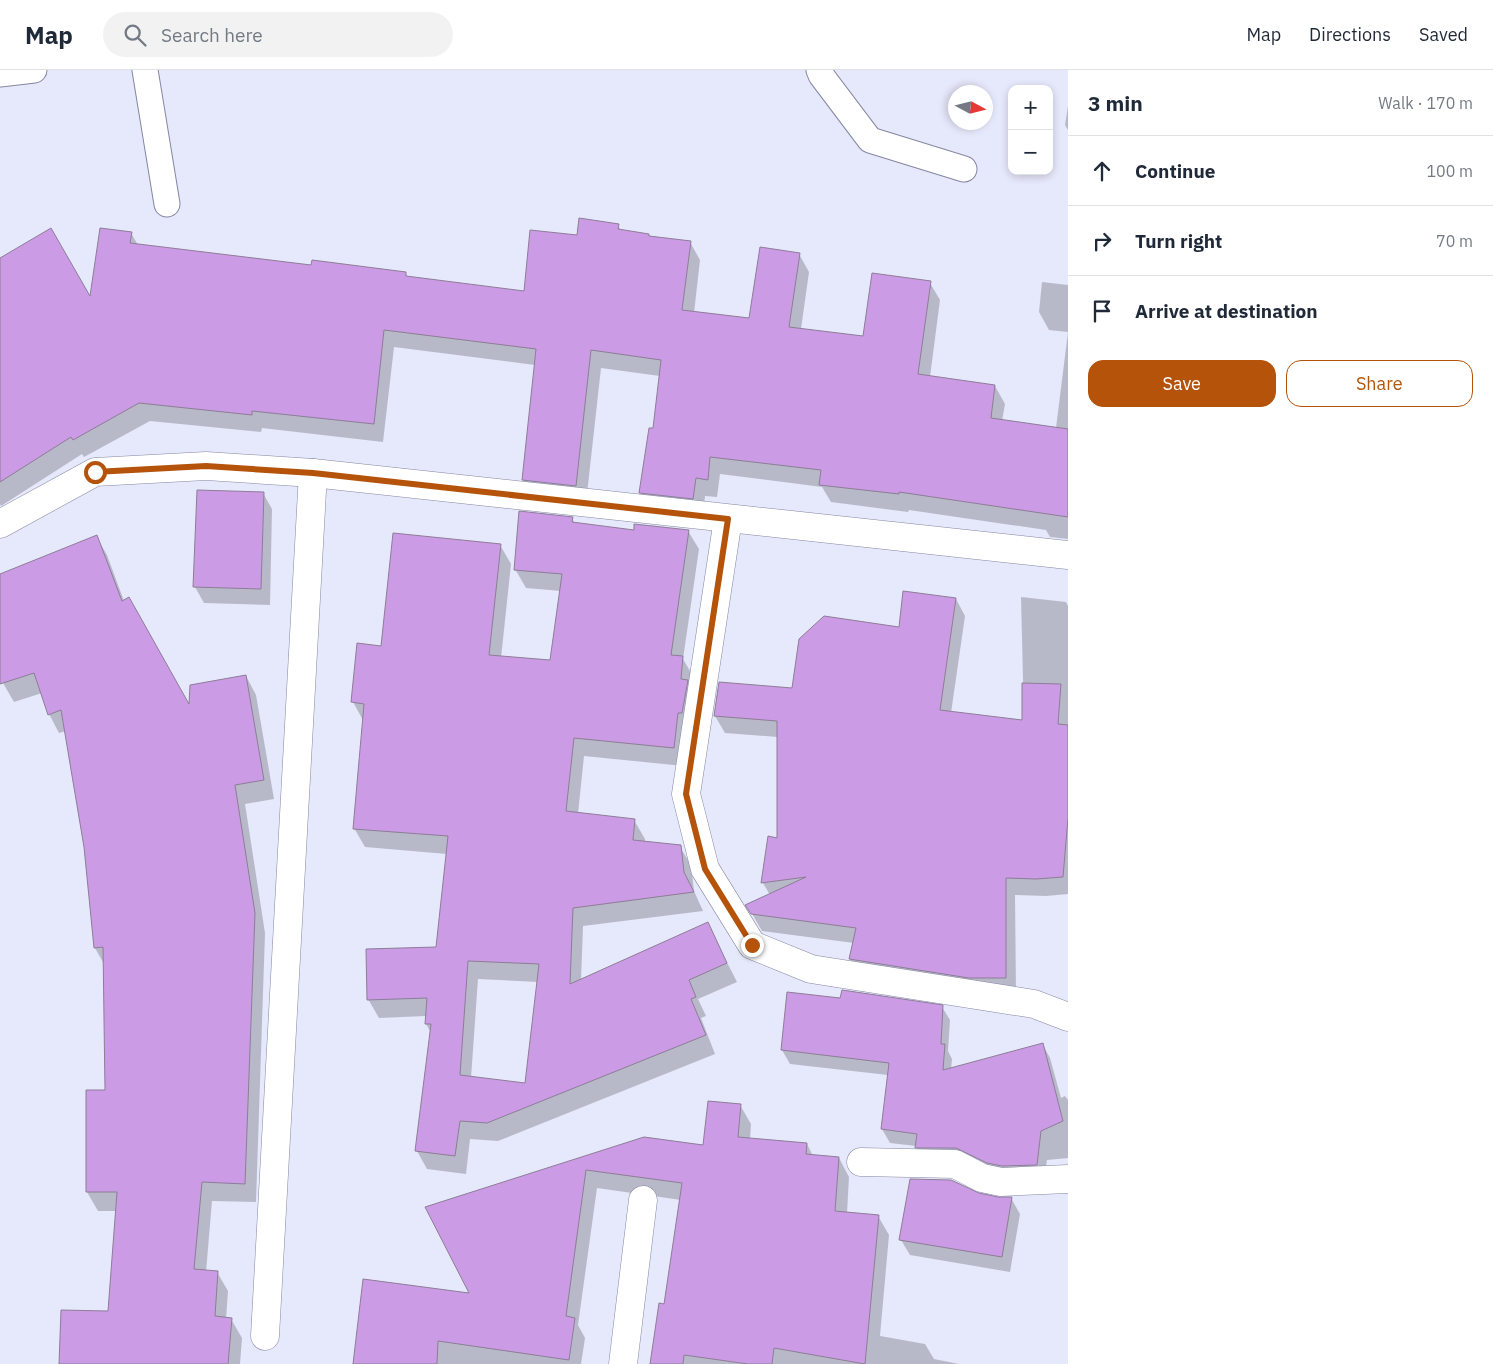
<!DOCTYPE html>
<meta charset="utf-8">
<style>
:root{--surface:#fff;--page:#f2f2f3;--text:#1f2937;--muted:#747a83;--line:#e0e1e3;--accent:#b45309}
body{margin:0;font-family:"IBM Plex Sans",sans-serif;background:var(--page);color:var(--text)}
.controls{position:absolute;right:15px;top:15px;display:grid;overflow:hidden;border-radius:10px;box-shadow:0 2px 8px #0003}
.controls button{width:45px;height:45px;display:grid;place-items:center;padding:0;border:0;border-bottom:1px solid var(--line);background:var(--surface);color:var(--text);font:25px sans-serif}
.compass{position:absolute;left:948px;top:15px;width:45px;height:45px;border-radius:50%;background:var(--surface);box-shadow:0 2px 8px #0003;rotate:97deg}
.stop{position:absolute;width:15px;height:15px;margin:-11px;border:4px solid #b45309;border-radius:50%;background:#fff}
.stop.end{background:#b45309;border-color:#fff;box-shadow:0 1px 5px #0008}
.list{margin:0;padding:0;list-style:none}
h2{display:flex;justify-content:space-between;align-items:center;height:65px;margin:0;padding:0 20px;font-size:21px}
h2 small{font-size:16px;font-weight:400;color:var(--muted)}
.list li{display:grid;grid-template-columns:32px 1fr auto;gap:15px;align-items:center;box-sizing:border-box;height:70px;padding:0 20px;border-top:1px solid var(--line)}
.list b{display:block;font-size:19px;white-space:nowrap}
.list em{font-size:16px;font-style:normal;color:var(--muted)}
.actions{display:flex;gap:10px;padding:15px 20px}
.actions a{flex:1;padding:11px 0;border:1px solid var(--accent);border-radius:15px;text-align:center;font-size:18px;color:var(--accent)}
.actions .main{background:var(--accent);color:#fff}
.icon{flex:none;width:28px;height:28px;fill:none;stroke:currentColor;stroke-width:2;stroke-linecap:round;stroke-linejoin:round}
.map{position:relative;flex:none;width:1068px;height:1294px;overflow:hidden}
header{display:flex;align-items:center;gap:30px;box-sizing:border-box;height:70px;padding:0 25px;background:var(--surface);border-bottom:1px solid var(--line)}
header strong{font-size:24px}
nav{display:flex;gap:28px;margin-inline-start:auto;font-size:18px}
.search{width:350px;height:45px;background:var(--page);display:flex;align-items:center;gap:12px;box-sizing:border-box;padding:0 18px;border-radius:28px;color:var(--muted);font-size:19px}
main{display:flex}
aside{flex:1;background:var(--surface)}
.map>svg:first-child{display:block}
.shadow{fill:#0003;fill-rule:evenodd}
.building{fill:#cb9be5;stroke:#8d7d96;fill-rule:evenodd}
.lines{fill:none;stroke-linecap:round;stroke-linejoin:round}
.lane-casing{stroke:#8587a3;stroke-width:27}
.street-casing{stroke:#8587a3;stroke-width:29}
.lane{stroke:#fff;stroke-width:25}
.street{stroke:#fff;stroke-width:28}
.route{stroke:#b45309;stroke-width:6}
</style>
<header>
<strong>Map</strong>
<div class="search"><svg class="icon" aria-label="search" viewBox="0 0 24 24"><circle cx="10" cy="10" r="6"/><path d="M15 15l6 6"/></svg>Search here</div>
<nav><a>Map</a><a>Directions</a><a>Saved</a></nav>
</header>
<main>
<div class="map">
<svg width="1068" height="1294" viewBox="0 0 1068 1294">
<rect width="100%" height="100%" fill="#e6e8fb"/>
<g class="shadow">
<path d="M1068,36V60L1065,55Z"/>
<path d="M618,155L621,161L650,167L690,172L700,190L694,243L750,249L799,184L809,202L801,259L864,268L930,213L940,230L930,307L995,316L1005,334L1002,351L1056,358L1068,262L1049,260L1039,242L1042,212L1068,215V469L1050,467L1046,460L909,440L908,442L831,432L822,417L720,404L717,427L705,426L703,446L651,440L640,422L654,360L660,306L601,298L586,433L533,428L523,410L535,295L394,277L383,372L262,358L261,362L150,351L84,387L82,384L1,436L0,434V189L91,229L131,163L138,175L312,197L405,203L408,208L525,223L578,167Z"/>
<path d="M263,423L272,439L270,535L204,533L195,517Z"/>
<path d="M572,448L575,454L635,461H688L699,479L683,589L693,606L684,696L584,686L578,744L634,750L645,769V772L680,777L691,795L694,821L703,841L583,856L581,910L707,853L737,912L698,929L706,946L701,948L715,984L498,1071L470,1069L466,1104L427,1099L417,1081L431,963L426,954V946L379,948L368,929L437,878L447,784L365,777L354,758L364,652L353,632L382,578L500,475L511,494L501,588L551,592L561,521L526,518L515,499ZM478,909L538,912L526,1014L471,1008Z"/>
<path d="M96,466L107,485L124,531L190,638L246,606L256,625L274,729L245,734L265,863L256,1132L212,1131L206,1202H217L228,1221L226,1249H231L242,1268L240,1294H60L109,1242L117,1141H98L87,1122L107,1022L104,894L95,878L85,777L66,661L59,663L49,644L42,623L14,632L3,613L0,604V511Z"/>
<path d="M1021,527L1066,532L1068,536V824L1046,826L1015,825L1016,925L860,906L850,889L854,873L762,861L747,835L770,825L763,813L769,768L779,769L778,667L725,663L715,646L793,619L900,558L956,529L965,546L951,643L1024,651Z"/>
<path d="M788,923L841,930L942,937L950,950L948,981L952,989L951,999L1043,975L1050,988L1061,1028L1065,1026L1068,1030V1088L1047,1090L1044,1108L924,1091L916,1076L890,1073L882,1059L888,1005L790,994L782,980Z"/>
<path d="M740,1035L751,1054L750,1069L807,1074L813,1086L839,1088L849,1107L847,1143L878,1146L889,1165L880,1266L925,1274L934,1289L959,1294H651L665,1235L681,1130L597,1118L578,1255L585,1268L581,1294H353L472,1225L427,1138L644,1068L705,1076Z"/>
<path d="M978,1124L998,1129L1011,1128L1020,1144L1010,1202L910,1185L901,1170Z"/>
</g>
<g class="building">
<path d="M579,148L619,154L618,159L649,164V166L691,171L682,240L749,248L760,177L800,183L789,257L863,266L872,203L931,211L918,304L995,315L991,348L1068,359V447L899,422V424L819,415L821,400L710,387L708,410L696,408L693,429L639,423L649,358H653L661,290L591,280L576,416L522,410L536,279L384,260L374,354L252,341V345L139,333L73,370L71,367L0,412V188L51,158L90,226L100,158L132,162L130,173L311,195L312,190L406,202V206L524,221L530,160L577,165Z"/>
<path d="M197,420L264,422L261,519L193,517Z"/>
<path d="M519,441L573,447L572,452L634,460V454L689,460L671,585L683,586L681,609L688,610L682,643H678L674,678L574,668L566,741L635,749L633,770L681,775L684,802L694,822L573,838L570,914L708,852L727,893L689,910L696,927L691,929L706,965L487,1053L460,1051L455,1086L415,1081L431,954H425L427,928L367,930L366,879L436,877L448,766L353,759L364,634L351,632L357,573L381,576L393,463L501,474L489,585L550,590L562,504L514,500ZM468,891L539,894L525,1013L460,1005Z"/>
<path d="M97,465L122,531L129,527L189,634L190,615L246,605L264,710L235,715L255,843L245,1114L202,1112L194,1199L218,1201L215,1246L232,1248L228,1294H59L61,1240L108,1241L117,1122H86V1020H105L103,877L94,878L84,777L61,640L48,645L34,603L0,614V504Z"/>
<path d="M903,521L956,528L940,640L1022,650V613L1061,614L1058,654L1068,655V748L1063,807L1036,809L1006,808V908H969L849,889L856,858L751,844L745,835L806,807L761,813L768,766L777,768V651L714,646L719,612L792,618L799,569L824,546L899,557Z"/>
<path d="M842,920L943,935L941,974H945L943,1000L1043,973L1063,1051L1041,1061L1037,1095L1002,1096L987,1093L956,1078H915L917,1064L881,1059L889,993L781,980L787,922L840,928Z"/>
<path d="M708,1031L741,1034L738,1067L807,1073L806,1084L839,1087L835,1141L879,1145L865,1294L774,1278L772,1294H748L684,1285L683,1294H650L659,1233L664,1234L682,1113L586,1100L566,1246L575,1248L569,1290L438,1271L437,1294H353L363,1209L469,1223L425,1137L644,1067L703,1075Z"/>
<path d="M910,1109L951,1110L979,1123L998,1127H1012L1002,1187L899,1170Z"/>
</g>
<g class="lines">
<defs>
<g id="lane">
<path d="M145,0L167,134"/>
<path d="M819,0L821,5L870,70L964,99"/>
<path d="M0,4L34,0"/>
</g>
<g id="street">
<path d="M728,449L686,724L705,799L752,875L811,899L1034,934L1068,947"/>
<path d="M0,454L95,402L206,396L313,403L1068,485"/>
<path d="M861,1092L955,1094L982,1108L1001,1112L1068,1109"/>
<path d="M265,1266L313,403"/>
<path d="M623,1294L643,1130"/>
</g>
</defs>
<use href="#lane" class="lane-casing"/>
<use href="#street" class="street-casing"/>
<use href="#lane" class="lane"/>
<use href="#street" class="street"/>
</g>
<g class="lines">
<path class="route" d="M95,402L206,396L313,403L728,449L686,724L705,799L752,875"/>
</g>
</svg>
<div class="controls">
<button>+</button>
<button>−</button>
</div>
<svg class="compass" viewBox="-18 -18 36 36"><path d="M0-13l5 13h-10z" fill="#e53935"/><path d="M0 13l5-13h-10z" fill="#747a83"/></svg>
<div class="stop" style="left:95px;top:402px"></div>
<div class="stop end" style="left:752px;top:875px"></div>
</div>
<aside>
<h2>3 min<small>Walk · 170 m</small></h2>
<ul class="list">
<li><svg class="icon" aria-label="ahead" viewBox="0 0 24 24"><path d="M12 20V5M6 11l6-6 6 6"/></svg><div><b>Continue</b></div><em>100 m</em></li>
<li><svg class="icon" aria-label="right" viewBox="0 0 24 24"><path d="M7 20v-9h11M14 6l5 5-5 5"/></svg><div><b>Turn right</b></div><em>70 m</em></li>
<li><svg class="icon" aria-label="arrive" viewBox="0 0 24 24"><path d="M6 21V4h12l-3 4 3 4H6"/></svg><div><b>Arrive at destination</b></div></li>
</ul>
<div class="actions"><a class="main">Save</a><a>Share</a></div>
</aside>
</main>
